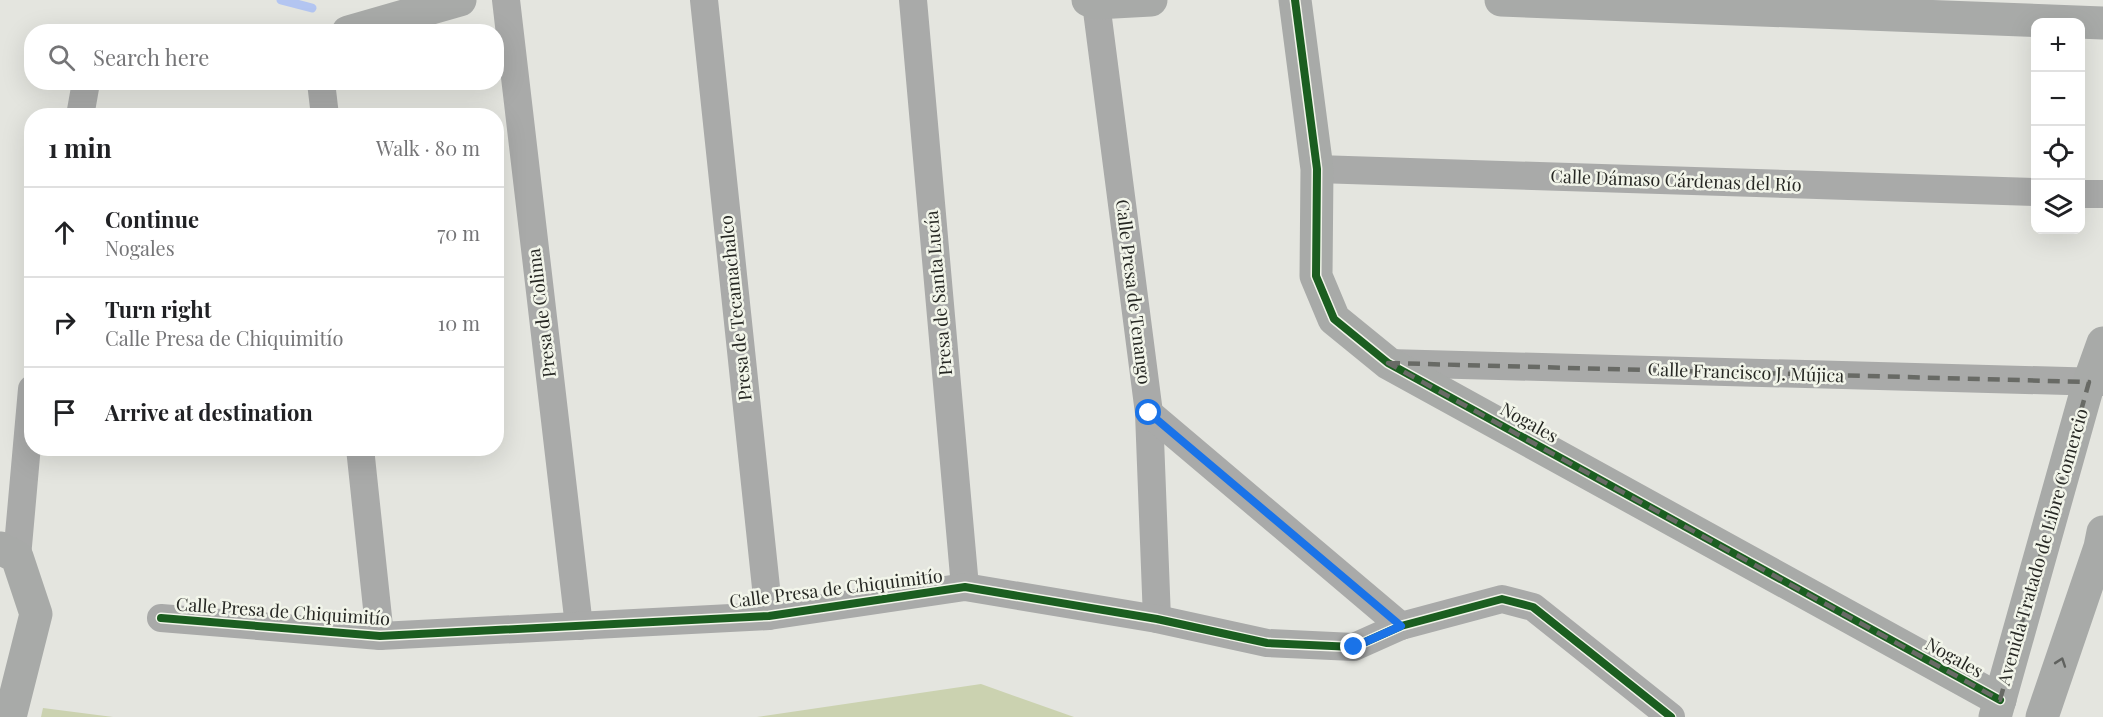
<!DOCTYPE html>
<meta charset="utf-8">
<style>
:root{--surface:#fff;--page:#f2f2f2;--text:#202124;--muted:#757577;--line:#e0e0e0}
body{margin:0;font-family:"Playfair Display",serif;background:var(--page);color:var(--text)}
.controls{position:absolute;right:18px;top:18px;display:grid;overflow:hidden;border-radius:12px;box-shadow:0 6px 24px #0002}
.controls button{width:54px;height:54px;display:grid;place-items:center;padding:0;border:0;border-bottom:2px solid var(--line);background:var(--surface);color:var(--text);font:30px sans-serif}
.stop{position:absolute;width:18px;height:18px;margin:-14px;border:4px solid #1a73e8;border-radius:50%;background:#fff}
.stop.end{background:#1a73e8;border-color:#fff;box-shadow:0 2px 6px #0008}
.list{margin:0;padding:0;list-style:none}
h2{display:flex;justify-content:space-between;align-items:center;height:78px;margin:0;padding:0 24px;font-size:26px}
h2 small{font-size:20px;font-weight:400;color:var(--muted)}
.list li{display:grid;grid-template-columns:39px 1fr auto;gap:18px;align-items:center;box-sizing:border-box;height:90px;padding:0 24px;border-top:2px solid var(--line)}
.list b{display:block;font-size:22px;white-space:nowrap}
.list p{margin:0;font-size:20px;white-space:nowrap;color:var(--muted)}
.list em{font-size:20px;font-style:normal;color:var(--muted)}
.icon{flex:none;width:33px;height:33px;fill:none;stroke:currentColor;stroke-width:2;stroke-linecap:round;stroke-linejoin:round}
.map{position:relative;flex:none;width:2103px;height:717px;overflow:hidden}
.search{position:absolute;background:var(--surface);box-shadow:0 6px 24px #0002;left:24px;top:24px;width:480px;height:66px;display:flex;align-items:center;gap:15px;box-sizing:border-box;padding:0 21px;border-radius:24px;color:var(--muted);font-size:22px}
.panel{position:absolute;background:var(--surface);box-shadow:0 6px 24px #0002;left:24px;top:108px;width:480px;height:348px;border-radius:24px}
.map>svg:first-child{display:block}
.green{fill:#cbd2b0}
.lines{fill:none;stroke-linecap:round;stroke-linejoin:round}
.stream{stroke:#b3c5f1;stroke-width:9}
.street{stroke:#a9aaa9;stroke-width:28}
.secondary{stroke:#a8aaa8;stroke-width:33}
.cycleway-casing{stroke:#f2f5ea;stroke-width:11}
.cycleway{stroke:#1b5e20;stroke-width:8}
.oneway{stroke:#60625f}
.route{stroke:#1a73e8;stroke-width:8}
.marked{fill:none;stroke:#686a65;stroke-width:4.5;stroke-dasharray:12 8;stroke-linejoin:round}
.labels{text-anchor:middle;stroke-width:5;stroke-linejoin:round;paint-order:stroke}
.street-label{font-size:18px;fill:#262723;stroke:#f2f5ea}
</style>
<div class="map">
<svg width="2103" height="717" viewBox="0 0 2103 717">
<rect width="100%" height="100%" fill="#e4e5df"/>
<g class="green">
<path d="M981,684L1074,717H757Z"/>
<path d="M43,708L113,717H41Z"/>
</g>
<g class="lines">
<path class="stream" d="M281,0L312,8"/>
<g class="street">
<path d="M506,0L579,626"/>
<path d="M704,0L769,616"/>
<path d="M913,0L965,587"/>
<path d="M1096,3L1149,413L1157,619"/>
<path d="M321,82L325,116"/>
<path d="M80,116L85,88"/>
<path d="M1317,169L2036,192"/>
<path d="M2080,194H2103"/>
<path d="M1388,363L2103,382"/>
<path d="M1149,413L1401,626"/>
<path d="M360,448L380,636"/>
<path d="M17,557L32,389"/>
<path d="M161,618L380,636L769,616L965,587L1157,619L1267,643L1354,647L1401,626L1502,599L1533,607L1671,717"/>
</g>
<g class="secondary">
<path d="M1088,0L1096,3L1151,0"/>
<path d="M1295,0L1317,169L1316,276L1334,319L1388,363L2000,700"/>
<path d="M1501,0L2103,23"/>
<path d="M348,32L460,0"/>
<path d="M0,548L17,557L36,614L10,717"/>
<path d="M1995,717L2089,382L2103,343"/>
<path d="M2042,717L2100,547L2103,532"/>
</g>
<defs>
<g id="cycleway">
<path d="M1295,0L1317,169L1316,276L1334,319L1388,363L2000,700"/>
<path d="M161,618L380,636L769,616L965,587L1157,619L1267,643L1354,647L1401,626L1502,599L1533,607L1671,717"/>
</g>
</defs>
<use href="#cycleway" class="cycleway-casing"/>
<use href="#cycleway" class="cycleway"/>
</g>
<defs><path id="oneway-chevron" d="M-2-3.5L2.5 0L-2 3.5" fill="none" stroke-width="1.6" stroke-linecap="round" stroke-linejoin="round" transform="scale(1.5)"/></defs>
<use class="oneway" href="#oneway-chevron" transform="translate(2061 662) rotate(-71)"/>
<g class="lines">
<path class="route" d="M1149,413L1401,626L1354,647"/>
</g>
<path class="marked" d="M1388,363L2089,382L2000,700Z"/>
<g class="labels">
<g class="street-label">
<text transform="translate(1676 181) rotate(2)" y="6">Calle Dámaso Cárdenas del Río</text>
<text transform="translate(1133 292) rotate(83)" y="6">Calle Presa de Tenango</text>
<text transform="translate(939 293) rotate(-95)" y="6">Presa de Santa Lucía</text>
<text transform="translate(736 308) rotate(-96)" y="6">Presa de Tecamachalco</text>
<text transform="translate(542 313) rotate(-97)" y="6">Presa de Colima</text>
<text transform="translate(1746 373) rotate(2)" y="6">Calle Francisco J. Mújica</text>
<text transform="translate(1529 423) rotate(29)" y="6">Nogales</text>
<text transform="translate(2043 547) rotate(-74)" y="6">Avenida Tratado de Libre Comercio</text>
<text transform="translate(836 589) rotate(-7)" y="6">Calle Presa de Chiquimitío</text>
<text transform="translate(283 612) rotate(4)" y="6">Calle Presa de Chiquimitío</text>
<text transform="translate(1954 658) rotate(29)" y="6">Nogales</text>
</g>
</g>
</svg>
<div class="controls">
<button>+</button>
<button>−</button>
<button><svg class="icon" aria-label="locate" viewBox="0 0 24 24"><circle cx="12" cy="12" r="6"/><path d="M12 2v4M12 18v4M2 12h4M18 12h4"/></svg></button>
<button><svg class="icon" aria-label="layers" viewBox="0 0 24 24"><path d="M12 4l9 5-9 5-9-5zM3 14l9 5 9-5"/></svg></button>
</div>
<div class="stop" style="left:1149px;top:413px"></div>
<div class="stop end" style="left:1354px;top:647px"></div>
<div class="search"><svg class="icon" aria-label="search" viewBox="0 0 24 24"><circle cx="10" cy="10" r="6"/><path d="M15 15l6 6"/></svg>Search here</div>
<section class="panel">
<h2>1 min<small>Walk · 80 m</small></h2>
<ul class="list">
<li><svg class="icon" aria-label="ahead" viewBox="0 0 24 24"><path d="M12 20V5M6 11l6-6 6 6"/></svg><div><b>Continue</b><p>Nogales</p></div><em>70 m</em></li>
<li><svg class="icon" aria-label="right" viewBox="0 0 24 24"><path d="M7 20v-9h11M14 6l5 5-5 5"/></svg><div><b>Turn right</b><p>Calle Presa de Chiquimitío</p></div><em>10 m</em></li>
<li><svg class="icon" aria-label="arrive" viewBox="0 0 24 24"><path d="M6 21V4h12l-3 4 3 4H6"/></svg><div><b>Arrive at destination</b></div></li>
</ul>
</section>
</div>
